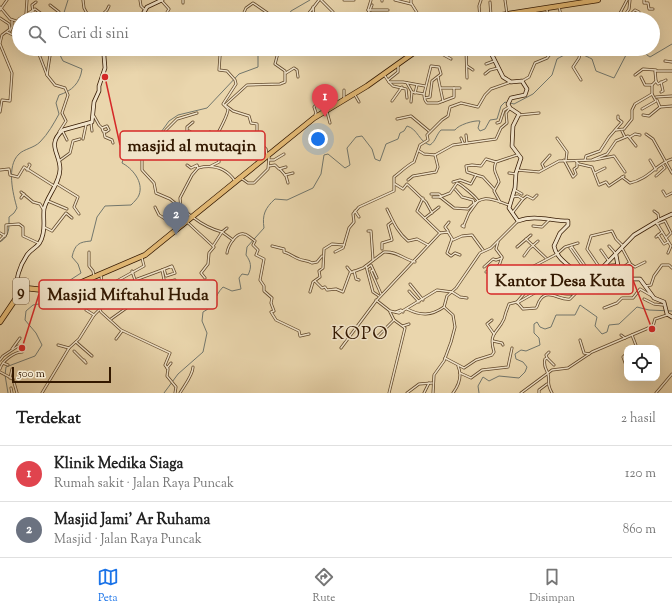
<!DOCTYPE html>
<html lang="id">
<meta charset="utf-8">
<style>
:root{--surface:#fff;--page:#f6f6f6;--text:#222;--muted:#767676;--line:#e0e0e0;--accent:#1a73e8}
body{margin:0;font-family:"Sorts Mill Goudy",serif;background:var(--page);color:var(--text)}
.controls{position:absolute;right:12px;bottom:12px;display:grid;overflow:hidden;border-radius:8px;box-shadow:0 4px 16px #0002}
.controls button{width:36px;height:36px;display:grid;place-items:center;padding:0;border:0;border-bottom:1px solid var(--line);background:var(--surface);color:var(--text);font:20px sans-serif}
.scale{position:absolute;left:12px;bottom:10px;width:99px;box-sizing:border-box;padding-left:4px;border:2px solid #331800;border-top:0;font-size:11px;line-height:14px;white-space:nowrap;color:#331800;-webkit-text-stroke:3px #f1e4ca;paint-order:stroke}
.you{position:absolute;left:318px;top:139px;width:14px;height:14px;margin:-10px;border:3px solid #fff;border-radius:50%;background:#1a73e8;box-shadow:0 0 0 6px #1a73e833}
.badge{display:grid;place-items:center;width:26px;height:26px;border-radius:50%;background:var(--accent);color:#fff;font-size:13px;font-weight:700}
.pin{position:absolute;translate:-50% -33px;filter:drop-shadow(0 1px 2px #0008)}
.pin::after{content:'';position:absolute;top:21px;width:14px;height:12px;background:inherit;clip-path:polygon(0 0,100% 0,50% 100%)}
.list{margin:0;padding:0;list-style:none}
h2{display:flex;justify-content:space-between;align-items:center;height:52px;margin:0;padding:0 16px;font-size:17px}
h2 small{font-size:13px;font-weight:400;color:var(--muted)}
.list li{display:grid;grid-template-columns:26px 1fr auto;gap:12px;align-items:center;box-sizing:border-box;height:56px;padding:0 16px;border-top:1px solid var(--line)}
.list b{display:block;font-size:15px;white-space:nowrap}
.list p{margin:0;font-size:13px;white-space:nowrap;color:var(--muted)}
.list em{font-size:13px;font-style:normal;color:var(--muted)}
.icon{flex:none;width:22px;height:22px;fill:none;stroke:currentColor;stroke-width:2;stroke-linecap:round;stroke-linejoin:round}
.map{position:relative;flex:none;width:672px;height:393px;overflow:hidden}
.search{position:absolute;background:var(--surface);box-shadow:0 4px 16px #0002;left:12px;right:12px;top:12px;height:44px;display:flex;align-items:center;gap:10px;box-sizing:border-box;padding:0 14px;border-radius:22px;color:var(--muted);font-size:15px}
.sheet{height:164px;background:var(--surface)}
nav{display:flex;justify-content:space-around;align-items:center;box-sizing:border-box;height:56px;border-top:1px solid var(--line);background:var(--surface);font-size:11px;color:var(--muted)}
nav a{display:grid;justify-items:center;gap:2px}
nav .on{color:var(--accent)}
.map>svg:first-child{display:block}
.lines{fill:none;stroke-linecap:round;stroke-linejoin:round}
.stream{stroke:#72776d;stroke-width:1}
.street-casing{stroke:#61482b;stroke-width:3}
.secondary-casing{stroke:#331800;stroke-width:4.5}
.highway-casing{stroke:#331800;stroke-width:6}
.street{stroke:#f1e4ca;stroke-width:1.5}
.secondary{stroke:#f1e4ca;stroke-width:3}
.highway{stroke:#e5bb76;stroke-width:4.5}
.labels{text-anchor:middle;stroke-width:3;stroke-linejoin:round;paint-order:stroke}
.shield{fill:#f1e4ca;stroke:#6c553d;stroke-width:1}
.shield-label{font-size:15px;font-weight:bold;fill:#331800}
.quarter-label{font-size:18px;letter-spacing:1px;fill:#331800;stroke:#f1e4ca}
.leader{fill:none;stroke:#d62828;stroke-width:1.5}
.callout-dot{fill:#d62828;stroke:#f1e4ca;stroke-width:1.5}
.callout{fill:#f1e4ca;stroke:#d62828;stroke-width:1.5}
.callout-label{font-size:17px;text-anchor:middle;font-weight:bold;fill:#331800}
</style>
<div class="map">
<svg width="672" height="393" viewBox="0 0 672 393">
<rect width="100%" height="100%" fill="#ead6ad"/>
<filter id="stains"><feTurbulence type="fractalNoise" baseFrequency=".005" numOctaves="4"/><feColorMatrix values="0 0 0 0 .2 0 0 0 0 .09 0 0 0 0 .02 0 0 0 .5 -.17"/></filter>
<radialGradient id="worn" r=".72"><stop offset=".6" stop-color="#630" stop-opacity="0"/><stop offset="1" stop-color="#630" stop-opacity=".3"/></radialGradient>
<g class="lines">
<g class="stream">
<path d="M62,19L68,0"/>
<path d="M286,19L291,11L310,0"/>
<path d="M637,49L644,50L647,55L650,57L672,44"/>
<path d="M510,103L514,104L533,94L552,75L557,59C572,50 578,52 592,59L596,71L614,78L626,55V49"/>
<path d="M0,242C10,236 9,228 9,217L14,213L17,208C13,194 6,166 19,154C24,149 34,148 40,142C48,134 54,123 59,114L56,103L59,95C72,91 80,83 82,69L63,61L60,55L63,49"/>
<path d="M64,286V284L81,273L78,264L72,257C75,244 79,242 91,241L97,217L105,206L131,205C134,202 138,198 139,195C144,182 132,168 122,163L125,153L135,149L151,146L169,121L178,115L207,108L239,74L258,67V49"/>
<path d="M8,393L5,375L6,367L35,356L42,345L36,333L25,320L26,311L33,305L56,301L63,295L64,291"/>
<path d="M164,393L178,374L203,352L207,333L202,321L203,312C217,305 213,297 223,287L232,291L241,289L239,278L242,274L248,275C252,267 251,262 246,255L247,247L264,228C262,215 265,208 275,199L287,200L313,188L321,174L324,155L328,154L345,168L350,165L347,148L356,137L362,136L372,149L375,159L380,161L386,144L398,139L400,133L404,131L407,126C418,129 419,142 430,145C436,141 436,135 441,130H455C458,125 474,120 480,121L478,128L480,131L485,129L490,120L497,119L501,106L505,102L507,103"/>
<path d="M479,393L478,386L483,377L489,381L499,376L519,378L525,372L527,367L523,362L516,359L515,354L521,350L526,351L540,345L539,338L534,333V324L537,322L540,327L545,329L551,327L556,315H575L580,305L597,317L595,326L602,334L607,332L609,325L619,324L637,307L649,310L672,311"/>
</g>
<defs>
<g id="street">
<path d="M83,0L84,8L90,19"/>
<path d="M140,0L141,6L145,10"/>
<path d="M161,0L169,9L163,19"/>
<path d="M321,0L333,12L323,19"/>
<path d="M344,0H354"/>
<path d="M371,0L368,10H388"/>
<path d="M382,0V1"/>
<path d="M395,0L411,4"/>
<path d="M411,0V3L421,19"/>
<path d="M505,0L507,14"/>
<path d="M644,0V3H648L649,9H653"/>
<path d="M490,2L491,16"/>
<path d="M183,3V0"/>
<path d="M50,5L59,12V19"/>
<path d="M0,7L10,19L19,22"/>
<path d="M313,7L314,19"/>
<path d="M559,7L562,19"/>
<path d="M0,10L7,0"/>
<path d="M368,10L369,12L375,15L414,18"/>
<path d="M370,10L372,5"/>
<path d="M547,10L548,19"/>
<path d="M26,14L27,0"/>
<path d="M130,14L136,19"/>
<path d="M630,15L635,10L639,12L638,17L631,18"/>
<path d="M480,17L479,6L481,0"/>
<path d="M0,18L9,24L10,29L2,35L0,43"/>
<path d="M19,19L35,9L43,15L45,19"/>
<path d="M34,19L32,5L36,2"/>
<path d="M98,19L107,10L109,6"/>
<path d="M241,19L246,8L253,3L269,14"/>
<path d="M308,19L309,13L319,0"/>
<path d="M617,19L627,0"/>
<path d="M622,19L629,9L630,0"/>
<path d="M10,31L12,27V21"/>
<path d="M7,32L19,38"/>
<path d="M0,44L12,73L10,101L2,100L0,112"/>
<path d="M37,49L47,75"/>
<path d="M51,49L47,75L55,85L65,88L68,95L62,113L66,121L59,132L60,133"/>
<path d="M73,49L75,54L78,53"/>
<path d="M435,49L442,54L444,49"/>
<path d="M466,49L467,78"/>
<path d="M442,54L451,59"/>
<path d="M665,61L672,62"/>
<path d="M486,64L494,61"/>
<path d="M467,66L473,70"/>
<path d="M286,73L294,68L297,70L298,77"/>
<path d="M485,74L490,70L498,68"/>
<path d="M635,75L643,69L656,70"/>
<path d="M385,76L389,82H403L425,86"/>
<path d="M438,77L443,101"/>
<path d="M641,77L645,85H652"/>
<path d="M388,80L398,72V66"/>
<path d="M581,80L573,67L579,58L581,49"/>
<path d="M522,81L529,77L535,63L547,58L553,50"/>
<path d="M656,81L658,84L666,80"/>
<path d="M389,82L393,86L406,89L407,98"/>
<path d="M661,82L663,91L661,92"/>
<path d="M407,83L412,92L424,94"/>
<path d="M454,88H460"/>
<path d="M344,90V98"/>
<path d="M415,93L417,85"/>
<path d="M355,95L359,102"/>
<path d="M656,97L672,96"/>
<path d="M425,98L430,97L432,81L441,74L439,67L431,66L424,94C424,97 425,101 427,103H438L454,97V88H441"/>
<path d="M392,101L402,87"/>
<path d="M411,102L412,92"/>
<path d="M660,107L672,106"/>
<path d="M642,109L656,101L652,94"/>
<path d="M327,112L330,123"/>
<path d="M315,115L316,113L314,107L317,104"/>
<path d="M519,115L539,113"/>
<path d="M643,115L649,116L660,107L657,100"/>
<path d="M94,116L99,125L102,128L103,131L106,132L109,130L107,126L102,128"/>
<path d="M397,119L411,116L429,131"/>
<path d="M91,123L92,131"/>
<path d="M497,123L500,122L504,110L509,107"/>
<path d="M62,130L67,140"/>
<path d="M616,130L624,129L632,119V110L635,104L652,94V85L656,81L655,71H672"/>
<path d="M622,131L625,137"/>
<path d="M104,132L105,137L112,140L113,143"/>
<path d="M187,132V127L193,122"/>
<path d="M210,132L216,135"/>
<path d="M646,134L653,139L672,173"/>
<path d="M466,135L467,143"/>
<path d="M186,136L189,131L197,136"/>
<path d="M630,137L635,134L640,135"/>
<path d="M461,138L463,143"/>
<path d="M557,138L567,152L566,160"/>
<path d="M83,139L86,125"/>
<path d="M198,143L206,148"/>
<path d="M194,145L200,148L202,147"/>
<path d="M154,147C164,153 170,142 179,144L186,136H197L206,145L210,153L219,159V162L211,166"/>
<path d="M208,150C209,144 212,143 215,139C218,132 228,116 228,109L223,104L236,84L235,80L227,71L219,70L220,56L223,49"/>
<path d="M419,151L424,154L435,155L453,145L496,139L501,128L507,123L506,113L510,108"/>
<path d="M196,153L200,148"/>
<path d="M202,153L206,148"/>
<path d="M267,155L266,149L257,140V124L251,123L249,116L233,111L225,105L247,85L280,84L285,82V71L275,64L279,49"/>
<path d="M269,160H274L284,154"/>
<path d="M564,160L573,177L576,174L574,169L577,167V163"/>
<path d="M585,160L586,156L600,151L609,137L622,122L618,119V116"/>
<path d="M594,160L614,156L625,172"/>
<path d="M650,160L656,170"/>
<path d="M59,161L70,153L73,141L80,139"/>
<path d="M576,161L579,164L592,167L599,185L606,182L609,186L624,176"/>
<path d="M187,165L191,168L197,165L198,168"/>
<path d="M269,166L275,165L279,169L286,167"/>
<path d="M544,168L542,164L550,155"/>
<path d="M280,169L286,176L288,183"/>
<path d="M0,170L9,169L10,175L18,177L24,167L54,186"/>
<path d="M27,170L30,165L29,164"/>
<path d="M517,170L539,172L559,161L592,160L607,154L616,141L628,136L636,146"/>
<path d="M509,173L516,174"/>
<path d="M595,173L605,168"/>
<path d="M285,175L293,173"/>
<path d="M476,175L483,177L494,189"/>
<path d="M656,176L665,168L663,165"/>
<path d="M622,177L630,183C649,179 656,164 672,159"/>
<path d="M241,178L248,183H254L268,169L269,157"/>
<path d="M408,180L413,176L436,172L438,167L435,155"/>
<path d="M453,182L460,180L471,184L476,175L467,172L466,166L472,165L481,166L486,159L496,162"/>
<path d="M57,184L78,197L74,207L79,214"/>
<path d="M395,184L403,189L407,184L426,202L432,213"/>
<path d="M455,189L462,197L473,200L474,203"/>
<path d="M515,190L522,194"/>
<path d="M663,191L666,196L672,193"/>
<path d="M21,192L33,202L40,204L43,209"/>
<path d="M431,194H439L441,196"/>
<path d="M433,197H440"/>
<path d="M512,197L518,196L523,199L527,196L533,199L537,195"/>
<path d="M21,198L24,194"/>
<path d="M423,198L417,211L440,233"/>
<path d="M48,201L67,209"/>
<path d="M478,201C477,198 461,184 457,183L450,193L440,197L454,208L468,209C484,193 491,199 509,205"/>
<path d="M500,202L494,191L499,182C497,174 492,171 496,162L517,155"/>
<path d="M155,207L159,215L170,222"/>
<path d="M387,209C393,221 397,232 408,241L417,239L428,245"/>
<path d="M355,211L359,217"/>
<path d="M654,211L658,214L659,220"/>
<path d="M513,212L523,199"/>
<path d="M191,216L170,199L156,193L154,183L142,170V155L154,147L166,130L177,119L197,113"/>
<path d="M194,218C203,225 211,229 222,232L227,228"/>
<path d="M425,218L439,207"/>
<path d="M187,222L214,247L209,253L208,264L201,273L205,278"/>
<path d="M656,222L671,246L668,253"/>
<path d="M657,224L665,221L671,233L666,238"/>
<path d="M463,225L464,226V227L462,226Z"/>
<path d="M464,225L469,213L477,202"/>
<path d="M533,226L542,227L550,219"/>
<path d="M44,227L52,231L66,213L72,218"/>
<path d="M175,229L170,222C171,214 175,212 181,208L180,198L192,175L198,168C214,164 226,168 235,181"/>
<path d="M368,231H371L373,260"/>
<path d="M448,231L445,227L449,222"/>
<path d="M0,233L5,236"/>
<path d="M658,235L664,244L668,242"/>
<path d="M656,237L662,232"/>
<path d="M452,239L447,253L451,256L455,253L460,255"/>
<path d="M526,239L546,258"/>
<path d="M0,240L6,234V225L19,224L23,227V236L38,243"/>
<path d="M498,242L496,249L502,257L499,266L509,271L518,290L528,289"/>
<path d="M213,246L222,232L233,240"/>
<path d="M272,246L284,249V252C291,254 293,257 299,259C303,261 307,260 312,263L317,262L322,256"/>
<path d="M609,246L616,254"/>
<path d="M517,247L531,235"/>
<path d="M572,247L570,248L586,271"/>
<path d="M572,247L588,270"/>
<path d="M622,248L630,263"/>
<path d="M382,249V243L392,240L388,225L392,222"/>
<path d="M601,250L608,260"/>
<path d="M89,252V266L93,271L94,276"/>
<path d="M335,252L343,248L344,245"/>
<path d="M227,253C228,246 236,232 244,234C247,234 253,240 255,241L253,245L258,250L256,255L264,259L260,280L264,286V291L272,298L271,303L274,311L271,312L276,320L299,331L300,336L309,334"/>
<path d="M524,256L529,249L538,241"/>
<path d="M366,266L373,292L379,296"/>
<path d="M347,267L351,272"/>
<path d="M484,267L493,259L496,260L502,258"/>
<path d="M367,268L371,265L377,278"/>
<path d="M600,268L587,249L591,236L612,231L616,239L623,246"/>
<path d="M621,269L629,263L635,267L645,262"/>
<path d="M162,270L172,266L175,273L166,276L164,269"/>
<path d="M373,270L371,271L381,294"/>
<path d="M132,271L135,280"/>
<path d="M354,271L356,279L359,280"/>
<path d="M486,272L491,269L494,270"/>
<path d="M493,273L499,265"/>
<path d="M101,276L102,283L106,287V295L98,305L101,312L121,330L170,353L165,365L168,369L167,376L176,387L175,393"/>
<path d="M514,278L524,276L534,266L557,254L565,247L578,243"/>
<path d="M315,281L322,288L325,287L327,290L336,289L343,292L350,273L363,268L384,252C397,251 403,259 415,262"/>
<path d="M166,282L175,280"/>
<path d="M410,284L423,300"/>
<path d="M93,285L102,283"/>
<path d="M97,285L99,290L106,291"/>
<path d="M610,285L623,274"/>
<path d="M645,286L651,285L654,276L662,265H669L672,268"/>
<path d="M106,287L144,266L142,258"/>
<path d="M167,288L172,286"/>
<path d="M409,291L419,302"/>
<path d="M310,292L313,282L320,277L319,271L323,268L324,249L332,244L344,245L349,228L354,222L353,214L359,207L394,191V177C401,172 406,166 414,162L420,145L428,140L427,135L442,120L448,116L450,107L461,103L478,107L485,95L491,89L511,82"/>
<path d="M107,295L116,293L135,280L162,270L166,289L139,299L111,319"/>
<path d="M644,299L654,304L663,305"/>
<path d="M92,300L99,290"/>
<path d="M376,300L390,311L399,313L437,290L452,292L460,297L467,298"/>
<path d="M517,302L523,309L536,308C538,306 538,302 540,300C548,288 560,301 570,299L577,292C567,296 555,295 552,282L557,276L576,273"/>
<path d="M517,303L552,283"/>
<path d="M604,308L617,303L622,298H633L640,289L652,296"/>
<path d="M407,309C421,316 431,316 444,307"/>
<path d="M86,310L94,315"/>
<path d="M396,312L401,310L403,312"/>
<path d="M492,320L487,324L494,334"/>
<path d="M403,326L409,324"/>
<path d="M621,335L625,338"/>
<path d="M632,335L637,348"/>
<path d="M378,336L394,320"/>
<path d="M116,339L122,331"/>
<path d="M580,340L584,353L589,354"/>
<path d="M493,341L502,343L503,345"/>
<path d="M76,342L92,356"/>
<path d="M58,345L69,348"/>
<path d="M341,348L376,301L440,233L448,232L453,240L462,236L472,235L483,250"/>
<path d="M12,349L20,338"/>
<path d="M74,351L86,363L84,360"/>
<path d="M627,353L623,357L627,368"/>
<path d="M445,358L464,368L476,360L492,355L494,352C488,332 498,333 504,319C505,315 507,309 509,304L517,302L528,289"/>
<path d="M547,358L546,355L549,352"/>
<path d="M0,360L3,356L18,346"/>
<path d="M3,363L8,365"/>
<path d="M167,368L171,363"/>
<path d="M0,369C2,361 14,352 22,352"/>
<path d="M0,372L13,379L17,393"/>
<path d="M460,373L471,378L482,370L508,367L512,348"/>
<path d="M10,378L12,369"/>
<path d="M11,388L12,393"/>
<path d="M42,393L69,348L79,339L94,315L99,310"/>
<path d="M180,393C184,386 193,375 193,367"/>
<path d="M389,393L405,328L394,320L390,312"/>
<path d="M407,393L419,384L432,383"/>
<path d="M424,393L429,383"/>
<path d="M433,393L434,375L444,361L451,342L455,327L453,315L444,307L447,296L456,288L480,253L491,248L518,221"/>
<path d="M453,393C459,385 462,375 458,366"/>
<path d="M521,393L552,370L568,368L592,352L653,326L655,319L667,315"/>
<path d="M539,393V390L547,384"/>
<path d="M552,393C546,382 550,384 548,374C546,368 543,366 545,359L547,358L554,365"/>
<path d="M656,393L672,374"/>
</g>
<g id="secondary">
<path d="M140,19L147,7L162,0"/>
<path d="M489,49L503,77L511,82L522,81L527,89L525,95L511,98L508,104L510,108L519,114L513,126L512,146L521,158L516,173L515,188L509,208L518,221C535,214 550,221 568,221V225L560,233L554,246C556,258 569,265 577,273C591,273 604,264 618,266L629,279H640L654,298L664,302L667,314L672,317"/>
<path d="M616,255L618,266"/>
<path d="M603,267L634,235L659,220L672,214"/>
<path d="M21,291C12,283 21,264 27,255C34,246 40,248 43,234C45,226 43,217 44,209C47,196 60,183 60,169C60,153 46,145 63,130L92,122L94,102L99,91V86L105,68L104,56L107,49"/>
</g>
<g id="highway">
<path d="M476,19L598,0"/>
<path d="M0,322L21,291L25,288L53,291L68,288L145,255L314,118L367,86L419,49"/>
</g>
</defs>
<use href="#street" class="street-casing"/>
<use href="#secondary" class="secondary-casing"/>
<use href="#highway" class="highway-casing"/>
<use href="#street" class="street"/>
<use href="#secondary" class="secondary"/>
<use href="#highway" class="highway"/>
</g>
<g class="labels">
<rect class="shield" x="13" y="278" width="16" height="26" rx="3"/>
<g class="shield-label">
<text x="21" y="296">9</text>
</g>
<g class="quarter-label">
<text x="360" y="339">KOPO</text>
</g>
</g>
<path class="leader" d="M105 77L120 145M652 329L633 280M22 348L39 294"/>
<g class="callout-dot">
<circle cx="105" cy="77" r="4"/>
<circle cx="652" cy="329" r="4"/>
<circle cx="22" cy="348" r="4"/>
</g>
<g class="callout">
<rect x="120" y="131" width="145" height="29" rx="4"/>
<rect x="487" y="265" width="146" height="29" rx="4"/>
<rect x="39" y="280" width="178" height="29" rx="4"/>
</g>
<g class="callout-label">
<text x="192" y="151">masjid al mutaqin</text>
<text x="560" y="286">Kantor Desa Kuta</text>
<text x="128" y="300">Masjid Miftahul Huda</text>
</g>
<rect width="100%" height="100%" filter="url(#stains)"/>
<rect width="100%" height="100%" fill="url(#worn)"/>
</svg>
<div class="controls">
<button><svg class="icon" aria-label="locate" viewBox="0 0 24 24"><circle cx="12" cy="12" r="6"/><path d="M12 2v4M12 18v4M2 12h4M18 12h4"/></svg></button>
</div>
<div class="scale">500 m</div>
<div class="you"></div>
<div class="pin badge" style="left:325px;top:117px;background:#e0444e">1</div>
<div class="pin badge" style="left:176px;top:235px;background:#6b7280">2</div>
<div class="search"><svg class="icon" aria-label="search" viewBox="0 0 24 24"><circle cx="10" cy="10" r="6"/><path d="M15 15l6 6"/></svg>Cari di sini</div>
</div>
<section class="sheet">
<h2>Terdekat<small>2 hasil</small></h2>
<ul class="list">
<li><span class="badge" style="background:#e0444e">1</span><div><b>Klinik Medika Siaga</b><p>Rumah sakit · Jalan Raya Puncak</p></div><em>120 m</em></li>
<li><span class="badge" style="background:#6b7280">2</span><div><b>Masjid Jami' Ar Ruhama</b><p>Masjid · Jalan Raya Puncak</p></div><em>860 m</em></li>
</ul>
</section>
<nav>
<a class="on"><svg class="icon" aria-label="map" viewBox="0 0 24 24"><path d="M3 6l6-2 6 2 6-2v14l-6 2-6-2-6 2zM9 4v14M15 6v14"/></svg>Peta</a>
<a><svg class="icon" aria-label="directions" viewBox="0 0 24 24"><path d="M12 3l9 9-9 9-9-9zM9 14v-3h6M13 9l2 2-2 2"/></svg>Rute</a>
<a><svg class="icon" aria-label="saved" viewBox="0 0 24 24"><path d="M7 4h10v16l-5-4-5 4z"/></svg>Disimpan</a>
</nav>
